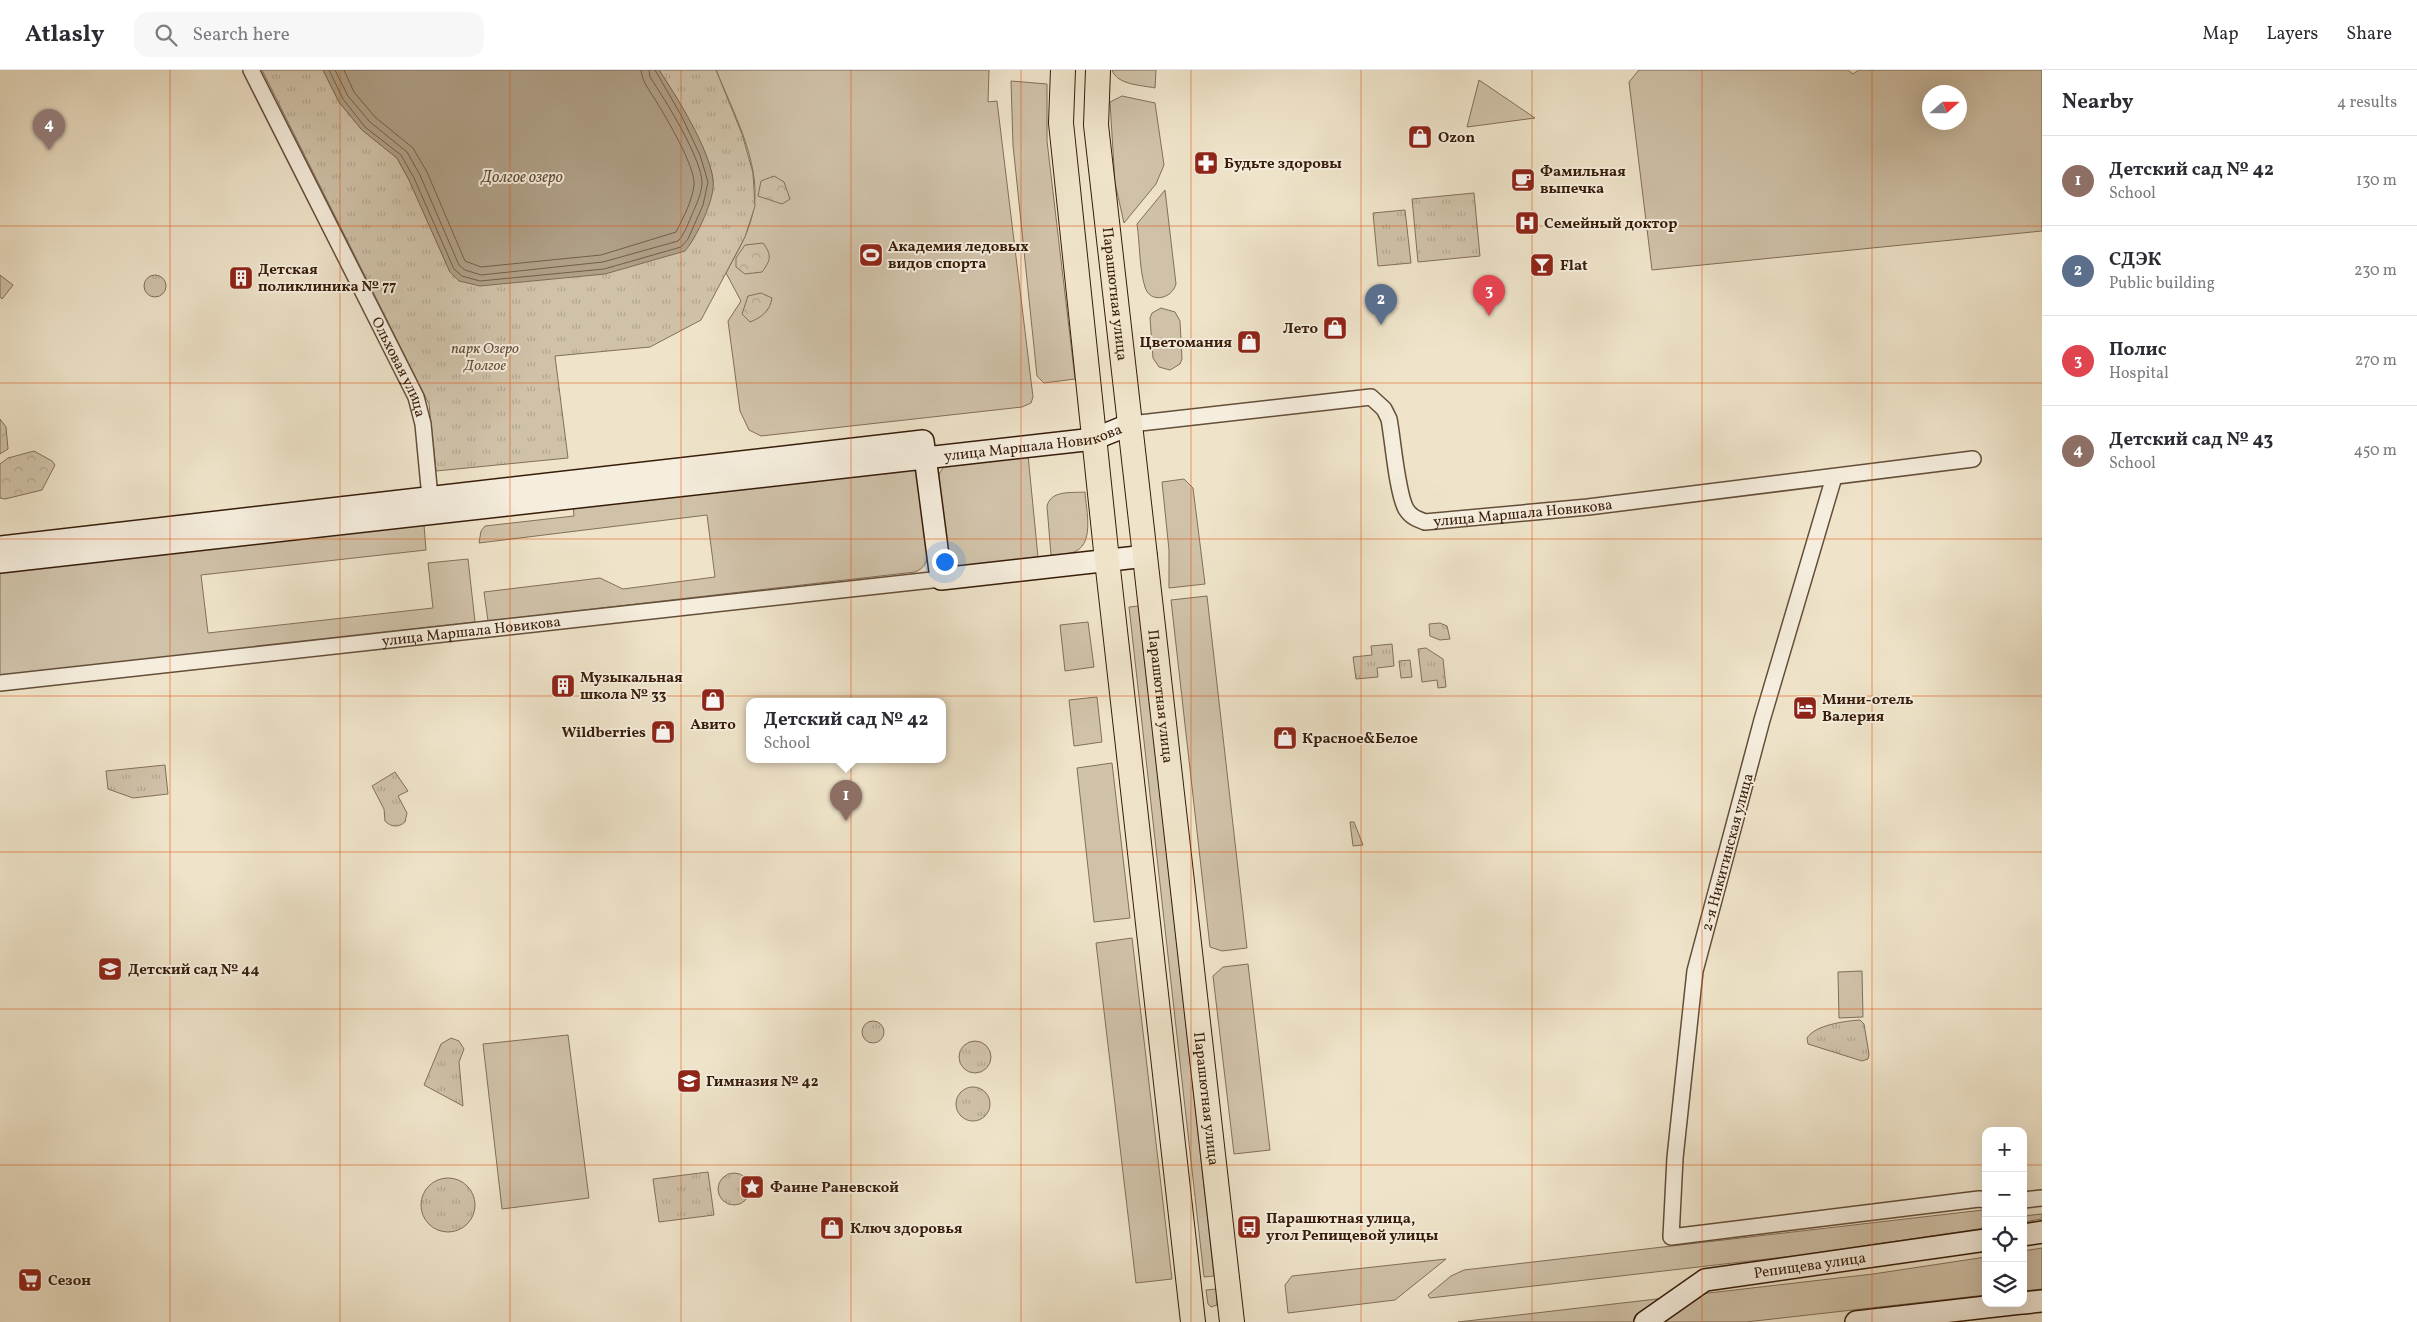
<!DOCTYPE html>
<meta charset="utf-8">
<style>
:root{--surface:#fff;--page:#f7f7f7;--text:#2b2b33;--muted:#7c7c81;--line:#e1e1e2;--accent:#0b8043}
body{margin:0;font-family:Vollkorn,serif;background:var(--page);color:var(--text)}
.controls{position:absolute;right:15px;bottom:15px;display:grid;overflow:hidden;border-radius:10px;box-shadow:0 5px 20px #0002}
.controls button{width:45px;height:45px;display:grid;place-items:center;padding:0;border:0;border-bottom:1px solid var(--line);background:var(--surface);color:var(--text);font:25px sans-serif}
.compass{position:absolute;left:1922px;top:15px;width:45px;height:45px;border-radius:50%;background:var(--surface);box-shadow:0 5px 20px #0002;rotate:69deg}
.you{position:absolute;left:944px;top:491px;width:18px;height:18px;margin:-12px;border:4px solid #fff;border-radius:50%;background:#1a73e8;box-shadow:0 0 0 8px #1a73e833}
.badge{display:grid;place-items:center;width:32px;height:32px;border-radius:50%;background:var(--accent);color:#fff;font-size:16px;font-weight:700}
.pin{position:absolute;translate:-50% -41px;filter:drop-shadow(0 1px 2px #0008)}
.pin::after{content:'';position:absolute;top:26px;width:18px;height:15px;background:inherit;clip-path:polygon(0 0,100% 0,50% 100%)}
.popup{position:absolute;left:746px;top:628px;width:200px;height:65px;box-sizing:border-box;display:grid;place-content:center;border-radius:10px;background:var(--surface);filter:drop-shadow(0 1px 4px #0005);font-size:16px;white-space:nowrap;color:var(--muted)}
.popup b{font-size:19px;color:var(--text)}
.popup::after{content:'';position:absolute;left:50%;top:100%;margin-left:-10px;border:10px solid transparent;border-top-color:var(--surface)}
.list{margin:0;padding:0;list-style:none}
h2{display:flex;justify-content:space-between;align-items:center;height:65px;margin:0;padding:0 20px;font-size:21px}
h2 small{font-size:16px;font-weight:400;color:var(--muted)}
.list li{display:grid;grid-template-columns:32px 1fr auto;gap:15px;align-items:center;box-sizing:border-box;height:90px;padding:0 20px;border-top:1px solid var(--line)}
.list b{display:block;font-size:19px;white-space:nowrap}
.list p{margin:0;font-size:16px;white-space:nowrap;color:var(--muted)}
.list em{font-size:16px;font-style:normal;color:var(--muted)}
.icon{flex:none;width:28px;height:28px;fill:none;stroke:currentColor;stroke-width:2;stroke-linecap:round;stroke-linejoin:round}
.map{position:relative;flex:none;width:2042px;height:1252px;overflow:hidden}
header{display:flex;align-items:center;gap:30px;box-sizing:border-box;height:70px;padding:0 25px;background:var(--surface);border-bottom:1px solid var(--line)}
header strong{font-size:24px}
nav{display:flex;gap:28px;margin-inline-start:auto;font-size:18px}
.search{width:350px;height:45px;background:var(--page);display:flex;align-items:center;gap:12px;box-sizing:border-box;padding:0 18px;border-radius:15px;color:var(--muted);font-size:19px}
main{display:flex}
aside{flex:1;background:var(--surface)}
.map>svg:first-child{display:block}
.grass{fill:#d0c2a9;stroke:#836f59;fill-rule:evenodd}
.forest{fill:url(#forest-crowns);stroke:#836f59}
.park{fill:url(#park-tufts);stroke:#836f59}
.water{fill:#b0a088;stroke:#7f6b55}
.lines{fill:none;stroke-linecap:round;stroke-linejoin:round}
.shore{stroke:#735e48;stroke-width:1}
.street-casing{stroke:#644e39;stroke-width:18}
.secondary-casing{stroke:#361c09;stroke-width:24}
.primary-casing{stroke:#361c09;stroke-width:26}
.street{stroke:#f5eddd;stroke-width:15}
.secondary{stroke:#f5eddd;stroke-width:21}
.primary{stroke:#efe4ca;stroke-width:24}
.grid{fill:none;stroke:#df560c;stroke-width:1;stroke-opacity:0.55}
.labels{text-anchor:middle;stroke-width:4;stroke-linejoin:round;paint-order:stroke}
.poi-label{font-size:15px;font-weight:bold;fill:#361c09;stroke:#f5eddd;text-anchor:start}
.street-label{font-size:15px;fill:#361c09;stroke:#f5eddd}
.park-label{font-size:15px;font-style:italic;fill:#644e39;stroke:#f5eddd}
.water-label{font-size:16px;font-style:italic;fill:#614a35;stroke:#f5eddd}
</style>
<header>
<strong>Atlasly</strong>
<div class="search"><svg class="icon" aria-label="search" viewBox="0 0 24 24"><circle cx="10" cy="10" r="6"/><path d="M15 15l6 6"/></svg>Search here</div>
<nav><a>Map</a><a>Layers</a><a>Share</a></nav>
</header>
<main>
<div class="map">
<svg width="2042" height="1252" viewBox="0 0 2042 1252">
<defs>
<pattern id="forest-crowns" width="20" height="18" patternUnits="userSpaceOnUse" patternTransform="scale(1.25)"><rect width="20" height="18" fill="#d0c2a9"/><path d="M2 6a3 3 0 1 1 6 0M12 15a3 3 0 1 1 6 0" fill="none" stroke="#b3a690"/></pattern>
<pattern id="park-tufts" width="24" height="20" patternUnits="userSpaceOnUse" patternTransform="scale(1.25)"><rect width="24" height="20" fill="#d0c2a9"/><path d="M3 7l-1-3M5 7V3M7 7l1-3M15 17l-1-3M17 17v-4M19 17l1-3" fill="none" stroke="#b3a690"/></pattern>
</defs>
<rect width="100%" height="100%" fill="#efe4ca"/>
<filter id="stains"><feTurbulence type="fractalNoise" baseFrequency=".004" numOctaves="4"/><feColorMatrix values="0 0 0 0 .2 0 0 0 0 .09 0 0 0 0 .02 0 0 0 .5 -.17"/></filter>
<radialGradient id="worn" r=".72"><stop offset=".6" stop-color="#630" stop-opacity="0"/><stop offset="1" stop-color="#630" stop-opacity=".3"/></radialGradient>
<g class="grass">
<path d="M716,0H989L988,32L997,31L1033,327L1031,333L1022,337L761,366L749,360L740,341L728,251L741,231L726,203C737,182 751,160 754,136C761,94 732,39 716,0Z"/>
<path d="M1112,0H1156L1155,18C1141,15 1117,15 1112,0Z"/>
<path d="M1639,0H1848L1853,4L1859,0H2042V161L1652,200L1629,12ZM1930,22H1960V52H1930Z"/>
<path d="M1479,10L1535,48L1467,57Z"/>
<path d="M1011,11L1047,14V71L1075,309L1044,313L1037,306L1013,75Z"/>
<path d="M1122,26L1155,33L1164,95L1156,114L1124,153L1115,113L1110,32Z"/>
<path d="M1165,120L1176,214C1172,229 1150,234 1145,217C1139,198 1140,174 1137,154Z"/>
<path d="M1161,238L1175,242L1180,251L1182,289L1180,294L1170,300L1159,297L1153,288L1150,248L1152,243Z"/>
<path d="M1028,385L1038,487L960,496L950,489L947,483L938,410L939,404L945,395Z"/>
<path d="M909,398L915,401L919,407L929,484C926,494 924,498 915,502L488,551L484,522L600,508L623,519L715,507L707,445L479,473L481,461L485,456L574,446L573,434Z"/>
<path d="M1184,409L1193,418L1205,514L1169,518V480L1162,412Z"/>
<path d="M1085,422C1086,440 1096,477 1071,483C1065,485 1058,485 1051,485L1047,436C1051,420 1071,423 1085,422Z"/>
<path d="M424,455L426,480L201,505L208,563L433,538L428,493L468,489L475,552L0,606V502Z"/>
<path d="M1207,526L1247,878L1222,881L1210,877L1171,530Z"/>
<path d="M1139,536L1214,1206L1204,1207L1129,537Z"/>
<path d="M1088,552L1094,597L1065,601L1060,555Z"/>
<path d="M1097,627L1102,672L1074,676L1069,630Z"/>
<path d="M1112,693L1130,848L1094,852L1077,698Z"/>
<path d="M1132,868L1172,1209L1136,1213L1096,873Z"/>
<path d="M1248,894L1270,1080L1234,1084L1213,906L1223,897Z"/>
<path d="M1862,901L1863,947L1839,948L1838,902Z"/>
<path d="M568,965L589,1128L502,1139L483,974Z"/>
<path d="M1983,1140L1986,1143V1158L1802,1185L1430,1228L1428,1225L1451,1206L1464,1200Z"/>
<path d="M2042,1144V1149L2023,1152V1146Z"/>
<path d="M2042,1178V1219L2023,1221V1181Z"/>
<path d="M1986,1187V1225L1746,1252H1458L1873,1204Z"/>
<path d="M1446,1189L1395,1230L1288,1243L1285,1215L1292,1206Z"/>
<path d="M1216,1219L1217,1235L1211,1237L1208,1234L1206,1220Z"/>
</g>
<g class="forest">
<path d="M774,106L784,112L790,129L782,134L758,126L761,111Z"/>
<path d="M763,173C772,185 771,190 762,202L745,204L736,197V188L745,175Z"/>
<path d="M761,223L772,228C770,241 762,247 750,252L742,244L748,226Z"/>
<path d="M0,349L6,357L8,379L0,384Z"/>
<path d="M34,381L52,391L55,395L42,420L5,429L0,428V394L8,388Z"/>
</g>
<g class="park">
<path d="M262,0H323L339,32L362,60L397,88L409,110L450,202L661,187C689,180 689,179 701,152C706,140 713,126 713,113C714,88 673,21 659,0H716L742,64L753,103L755,136L745,167L701,250L650,277L555,286L568,388L436,401L429,334Z"/>
<path d="M1474,123L1480,186L1418,192L1412,129Z"/>
<path d="M1405,140L1411,193L1378,196L1373,143Z"/>
<circle cx="155" cy="216" r="11"/>
<path d="M0,205L13,215L2,229L0,227Z"/>
<path d="M1440,553L1447,556L1450,569L1440,570L1430,566L1429,554Z"/>
<path d="M1392,574L1394,596L1377,598L1378,607L1356,609L1353,587L1372,585L1371,576Z"/>
<path d="M1426,578L1443,589L1446,617L1438,618L1437,610L1422,612L1418,579Z"/>
<path d="M1410,590L1412,607L1401,608L1399,591Z"/>
<path d="M165,695L168,724L133,728L108,719L106,701Z"/>
<path d="M395,702L408,721L398,726L407,743L405,752C398,758 391,757 385,751L384,739L372,716Z"/>
<path d="M1350,752H1354L1363,775L1353,776Z"/>
<path d="M1860,950L1864,954L1869,984L1868,989L1862,991L1808,974L1807,968C1815,955 1845,951 1860,950Z"/>
<circle cx="873" cy="962" r="11"/>
<path d="M451,968L459,971L464,979L459,992L463,1036L424,1015L441,974Z"/>
<circle cx="975" cy="987" r="16"/>
<circle cx="973" cy="1034" r="17"/>
<path d="M708,1102L714,1145L659,1152L653,1109Z"/>
<circle cx="734" cy="1119" r="16"/>
<circle cx="448" cy="1135" r="27"/>
</g>
<path class="water" d="M323,0H659C677,27 709,78 713,110C716,128 696,168 685,181L605,204L480,216L459,211L450,202L409,110L397,88L362,60L339,32Z"/>
<g class="lines">
<g class="shore">
<path d="M329,0L343,29L365,57L401,85L414,108L454,199L462,206L480,211L604,199L681,177L688,169L703,135L708,112L700,85L681,45L655,0"/>
<path d="M335,0L348,26L370,52L407,82L420,105L459,195L465,200L481,205L603,192L678,171C684,165 687,156 691,147C695,137 701,126 702,114C703,90 664,28 650,7L649,0"/>
<path d="M344,0L354,22L375,47L413,78L427,102L465,191L481,197L601,185L676,162C683,148 692,132 694,115C696,98 666,47 656,31C650,21 642,12 641,0"/>
</g>
<defs>
<g id="street">
<path id="s1" d="M251,0L416,327L423,354L431,438"/>
<path id="s2" d="M1131,354L1371,327L1384,339L1389,349C1393,370 1397,423 1406,439C1411,447 1417,449 1425,452L1588,437L1973,389"/>
<path d="M1834,407L1762,650L1695,901L1675,1088L1671,1167L1979,1129L1986,1130"/>
<path id="s3" d="M0,613L941,509"/>
<path d="M2023,1130L2042,1128"/>
</g>
<g id="secondary">
<path d="M0,477L923,371L941,509L1146,486"/>
<path id="s4" d="M0,492L1094,369L1131,354"/>
<path d="M2023,1165L2042,1162"/>
<path d="M2023,1233L2042,1231"/>
<path id="s5" d="M1645,1252L1705,1210L1986,1170"/>
<path d="M1856,1252L2021,1233"/>
</g>
<g id="primary">
<path d="M1063,0L1061,53L1107,490L1193,1252"/>
<path id="s6" d="M1098,0L1096,55L1232,1252"/>
</g>
</defs>
<use href="#street" class="street-casing"/>
<use href="#secondary" class="secondary-casing"/>
<use href="#primary" class="primary-casing"/>
<use href="#street" class="street"/>
<use href="#secondary" class="secondary"/>
<use href="#primary" class="primary"/>
</g>
<path class="grid" d="M170,0V1252M340,0V1252M510,0V1252M681,0V1252M851,0V1252M1021,0V1252M1191,0V1252M1361,0V1252M1532,0V1252M1702,0V1252M1872,0V1252M0,156H2042M0,313H2042M0,469H2042M0,626H2042M0,782H2042M0,939H2042M0,1095H1986M2023,1095H2042"/>
<defs>
<symbol id="shop-square" viewBox="-11 -11 22 22"><rect x="-9" y="-9" width="18" height="18" rx="4" fill="#8f2418" stroke="#f5eddd"/><path d="M-5-2.5h2.3a2.7 3.5 0 0 1 5.4 0H5L5.5 6h-11ZM-1.5-2.5h3a1.5 2.3 0 0 0-3 0Z" fill="#fff"/></symbol>
<symbol id="pharmacy-square" viewBox="-11 -11 22 22"><rect x="-9" y="-9" width="18" height="18" rx="4" fill="#8f2418" stroke="#f5eddd"/><path d="M-2-6h4v4h4v4h-4v4h-4v-4h-4v-4h4Z" fill="#fff"/></symbol>
<symbol id="cafe-square" viewBox="-11 -11 22 22"><rect x="-9" y="-9" width="18" height="18" rx="4" fill="#8f2418" stroke="#f5eddd"/><path d="M-5.5-4.5H6V0H3Q3 3.5 0 3.5H-2.5Q-5.5 3.5-5.5 0ZM3-3.2v2h1.7v-2ZM-6 4.5H4V6H-6Z" fill="#fff"/></symbol>
<symbol id="hospital-square" viewBox="-11 -11 22 22"><rect x="-9" y="-9" width="18" height="18" rx="4" fill="#8f2418" stroke="#f5eddd"/><path d="M-5-5h3v3.5h4V-5h3V5h-3V1.5h-4V5h-3Z" fill="#fff"/></symbol>
<symbol id="stadium-square" viewBox="-11 -11 22 22"><rect x="-9" y="-9" width="18" height="18" rx="4" fill="#8f2418" stroke="#f5eddd"/><path d="M0-5a6.5 5 0 1 0 0 10a6.5 5 0 1 0 0-10ZM-3.5-1.8h7v3.6h-7Z" fill="#fff"/></symbol>
<symbol id="bar-square" viewBox="-11 -11 22 22"><rect x="-9" y="-9" width="18" height="18" rx="4" fill="#8f2418" stroke="#f5eddd"/><path d="M-6-5H6L.8 .8V4.5H3.5V6h-7V4.5H-.8V.8Z" fill="#fff"/></symbol>
<symbol id="building-square" viewBox="-11 -11 22 22"><rect x="-9" y="-9" width="18" height="18" rx="4" fill="#8f2418" stroke="#f5eddd"/><path d="M-4-6H4V6H1V3H-1V6H-4ZM-2.5-4.3h1.7v1.8h-1.7ZM.8-4.3h1.7v1.8H.8ZM-2.5-1h1.7V.8h-1.7ZM.8-1h1.7V.8H.8Z" fill="#fff"/></symbol>
<symbol id="hotel-square" viewBox="-11 -11 22 22"><rect x="-9" y="-9" width="18" height="18" rx="4" fill="#8f2418" stroke="#f5eddd"/><path d="M-6-4.5h1.5V1H6V5H4.5V3h-9V5H-6ZM-4 0a1.8 1.8 0 1 1 3.6 0ZM.5 0V-2.5h3Q6-2.5 6 0Z" fill="#fff"/></symbol>
<symbol id="school-square" viewBox="-11 -11 22 22"><rect x="-9" y="-9" width="18" height="18" rx="4" fill="#8f2418" stroke="#f5eddd"/><path d="M0-5L7-2L0 1L-7-2ZM-4 1L0 2.5L4 1V4Q0 6-4 4Z" fill="#fff"/></symbol>
<symbol id="sight-square" viewBox="-11 -11 22 22"><rect x="-9" y="-9" width="18" height="18" rx="4" fill="#8f2418" stroke="#f5eddd"/><path d="M0-6L1.8-2.2L6-1.7L2.9 1.2L3.7 5.4L0 3.3L-3.7 5.4L-2.9 1.2L-6-1.7L-1.8-2.2Z" fill="#fff"/></symbol>
<symbol id="bus-square" viewBox="-11 -11 22 22"><rect x="-9" y="-9" width="18" height="18" rx="4" fill="#8f2418" stroke="#f5eddd"/><path d="M-5-6H5V4H4V6H2V4H-2V6H-4V4H-5ZM-3.5-4V0h7V-4ZM-3.5 1.2v1.5H-2V1.2ZM2 1.2v1.5H3.5V1.2Z" fill="#fff"/></symbol>
<symbol id="supermarket-square" viewBox="-11 -11 22 22"><rect x="-9" y="-9" width="18" height="18" rx="4" fill="#8f2418" stroke="#f5eddd"/><path d="M-6-5.5h2.5l.6 2H6L4.5 2H-2.5L-4.4-4H-6ZM-1.5 3.2a1.3 1.3 0 1 0 .1 0ZM3 3.2a1.3 1.3 0 1 0 .1 0Z" fill="#fff"/></symbol>
</defs>
<g fill-rule="evenodd">
<use href="#shop-square" x="1406" y="53" width="28" height="28"/>
<use href="#pharmacy-square" x="1192" y="79" width="28" height="28"/>
<use href="#cafe-square" x="1509" y="96" width="28" height="28"/>
<use href="#hospital-square" x="1513" y="139" width="28" height="28"/>
<use href="#stadium-square" x="857" y="171" width="28" height="28"/>
<use href="#bar-square" x="1528" y="181" width="28" height="28"/>
<use href="#building-square" x="227" y="194" width="28" height="28"/>
<use href="#shop-square" x="1321" y="244" width="28" height="28"/>
<use href="#shop-square" x="1235" y="258" width="28" height="28"/>
<use href="#building-square" x="549" y="602" width="28" height="28"/>
<use href="#shop-square" x="699" y="616" width="28" height="28"/>
<use href="#hotel-square" x="1791" y="624" width="28" height="28"/>
<use href="#shop-square" x="649" y="648" width="28" height="28"/>
<use href="#shop-square" x="1271" y="654" width="28" height="28"/>
<use href="#school-square" x="96" y="885" width="28" height="28"/>
<use href="#school-square" x="675" y="997" width="28" height="28"/>
<use href="#sight-square" x="738" y="1103" width="28" height="28"/>
<use href="#bus-square" x="1235" y="1143" width="28" height="28"/>
<use href="#shop-square" x="818" y="1144" width="28" height="28"/>
<use href="#supermarket-square" x="16" y="1196" width="28" height="28"/>
</g>
<g class="labels">
<g class="poi-label">
<text x="1438" y="72">Ozon</text>
<text x="1224" y="98">Будьте здоровы</text>
<text x="1540" y="106">Фамильная<tspan x="1540" dy="17">выпечка</tspan></text>
<text x="1544" y="158">Семейный доктор</text>
<text x="888" y="181">Академия ледовых<tspan x="888" dy="17">видов спорта</tspan></text>
<text x="1560" y="200">Flat</text>
<text x="258" y="204">Детская<tspan x="258" dy="17">поликлиника № 77</tspan></text>
<text x="1318" y="263" text-anchor="end">Лето</text>
<text x="1232" y="277" text-anchor="end">Цветомания</text>
<text x="580" y="612">Музыкальная<tspan x="580" dy="17">школа № 33</tspan></text>
<text x="1822" y="634">Мини-отель<tspan x="1822" dy="17">Валерия</tspan></text>
<text x="713" y="659" text-anchor="middle">Авито</text>
<text x="646" y="667" text-anchor="end">Wildberries</text>
<text x="1302" y="673">Красное&amp;Белое</text>
<text x="128" y="904">Детский сад № 44</text>
<text x="706" y="1016">Гимназия № 42</text>
<text x="770" y="1122">Фаине Раневской</text>
<text x="1266" y="1153">Парашютная улица,<tspan x="1266" dy="17">угол Репищевой улицы</tspan></text>
<text x="850" y="1163">Ключ здоровья</text>
<text x="48" y="1215">Сезон</text>
</g>
<g class="street-label">
<text dy="5" stroke="none"><textPath href="#s6" startOffset="225">Парашютная улица</textPath></text>
<text dy="5" stroke="none"><textPath href="#s1" startOffset="332">Ольховая улица</textPath></text>
<text dy="5" stroke="none"><textPath href="#s4" startOffset="1040">улица Маршала Новикова</textPath></text>
<text dy="5" stroke="none"><textPath href="#s2" startOffset="484">улица Маршала Новикова</textPath></text>
<text dy="5" stroke="none"><textPath href="#s3" startOffset="474">улица Маршала Новикова</textPath></text>
<text dy="5" stroke="none"><textPath href="#s6" startOffset="630">Парашютная улица</textPath></text>
<text transform="translate(1727 782) rotate(-75)" y="5">2-я Никитинская улица</text>
<text dy="5" stroke="none"><textPath href="#s6" startOffset="1035">Парашютная улица</textPath></text>
<text dy="5" stroke="none"><textPath href="#s5" startOffset="179">Репищева улица</textPath></text>
</g>
<g class="park-label">
<text x="485" y="283">парк Озеро<tspan x="485" dy="17">Долгое</tspan></text>
</g>
<g class="water-label">
<text x="522" y="112">Долгое озеро</text>
</g>
</g>
<rect width="100%" height="100%" filter="url(#stains)"/>
<rect width="100%" height="100%" fill="url(#worn)"/>
</svg>
<div class="controls">
<button>+</button>
<button>−</button>
<button><svg class="icon" aria-label="locate" viewBox="0 0 24 24"><circle cx="12" cy="12" r="6"/><path d="M12 2v4M12 18v4M2 12h4M18 12h4"/></svg></button>
<button><svg class="icon" aria-label="layers" viewBox="0 0 24 24"><path d="M12 4l9 5-9 5-9-5zM3 14l9 5 9-5"/></svg></button>
</div>
<svg class="compass" viewBox="-18 -18 36 36"><path d="M0-13l5 13h-10z" fill="#e53935"/><path d="M0 13l5-13h-10z" fill="#7c7c81"/></svg>
<div class="you"></div>
<div class="pin badge" style="left:846px;top:751px;background:#8d6e63">1</div>
<div class="popup"><b>Детский сад № 42</b>School</div>
<div class="pin badge" style="left:1381px;top:255px;background:#5c6f8a">2</div>
<div class="pin badge" style="left:1489px;top:246px;background:#e0444e">3</div>
<div class="pin badge" style="left:49px;top:80px;background:#8d6e63">4</div>
</div>
<aside>
<h2>Nearby<small>4 results</small></h2>
<ul class="list">
<li><span class="badge" style="background:#8d6e63">1</span><div><b>Детский сад № 42</b><p>School</p></div><em>130 m</em></li>
<li><span class="badge" style="background:#5c6f8a">2</span><div><b>СДЭК</b><p>Public building</p></div><em>230 m</em></li>
<li><span class="badge" style="background:#e0444e">3</span><div><b>Полис</b><p>Hospital</p></div><em>270 m</em></li>
<li><span class="badge" style="background:#8d6e63">4</span><div><b>Детский сад № 43</b><p>School</p></div><em>450 m</em></li>
</ul>
</aside>
</main>
